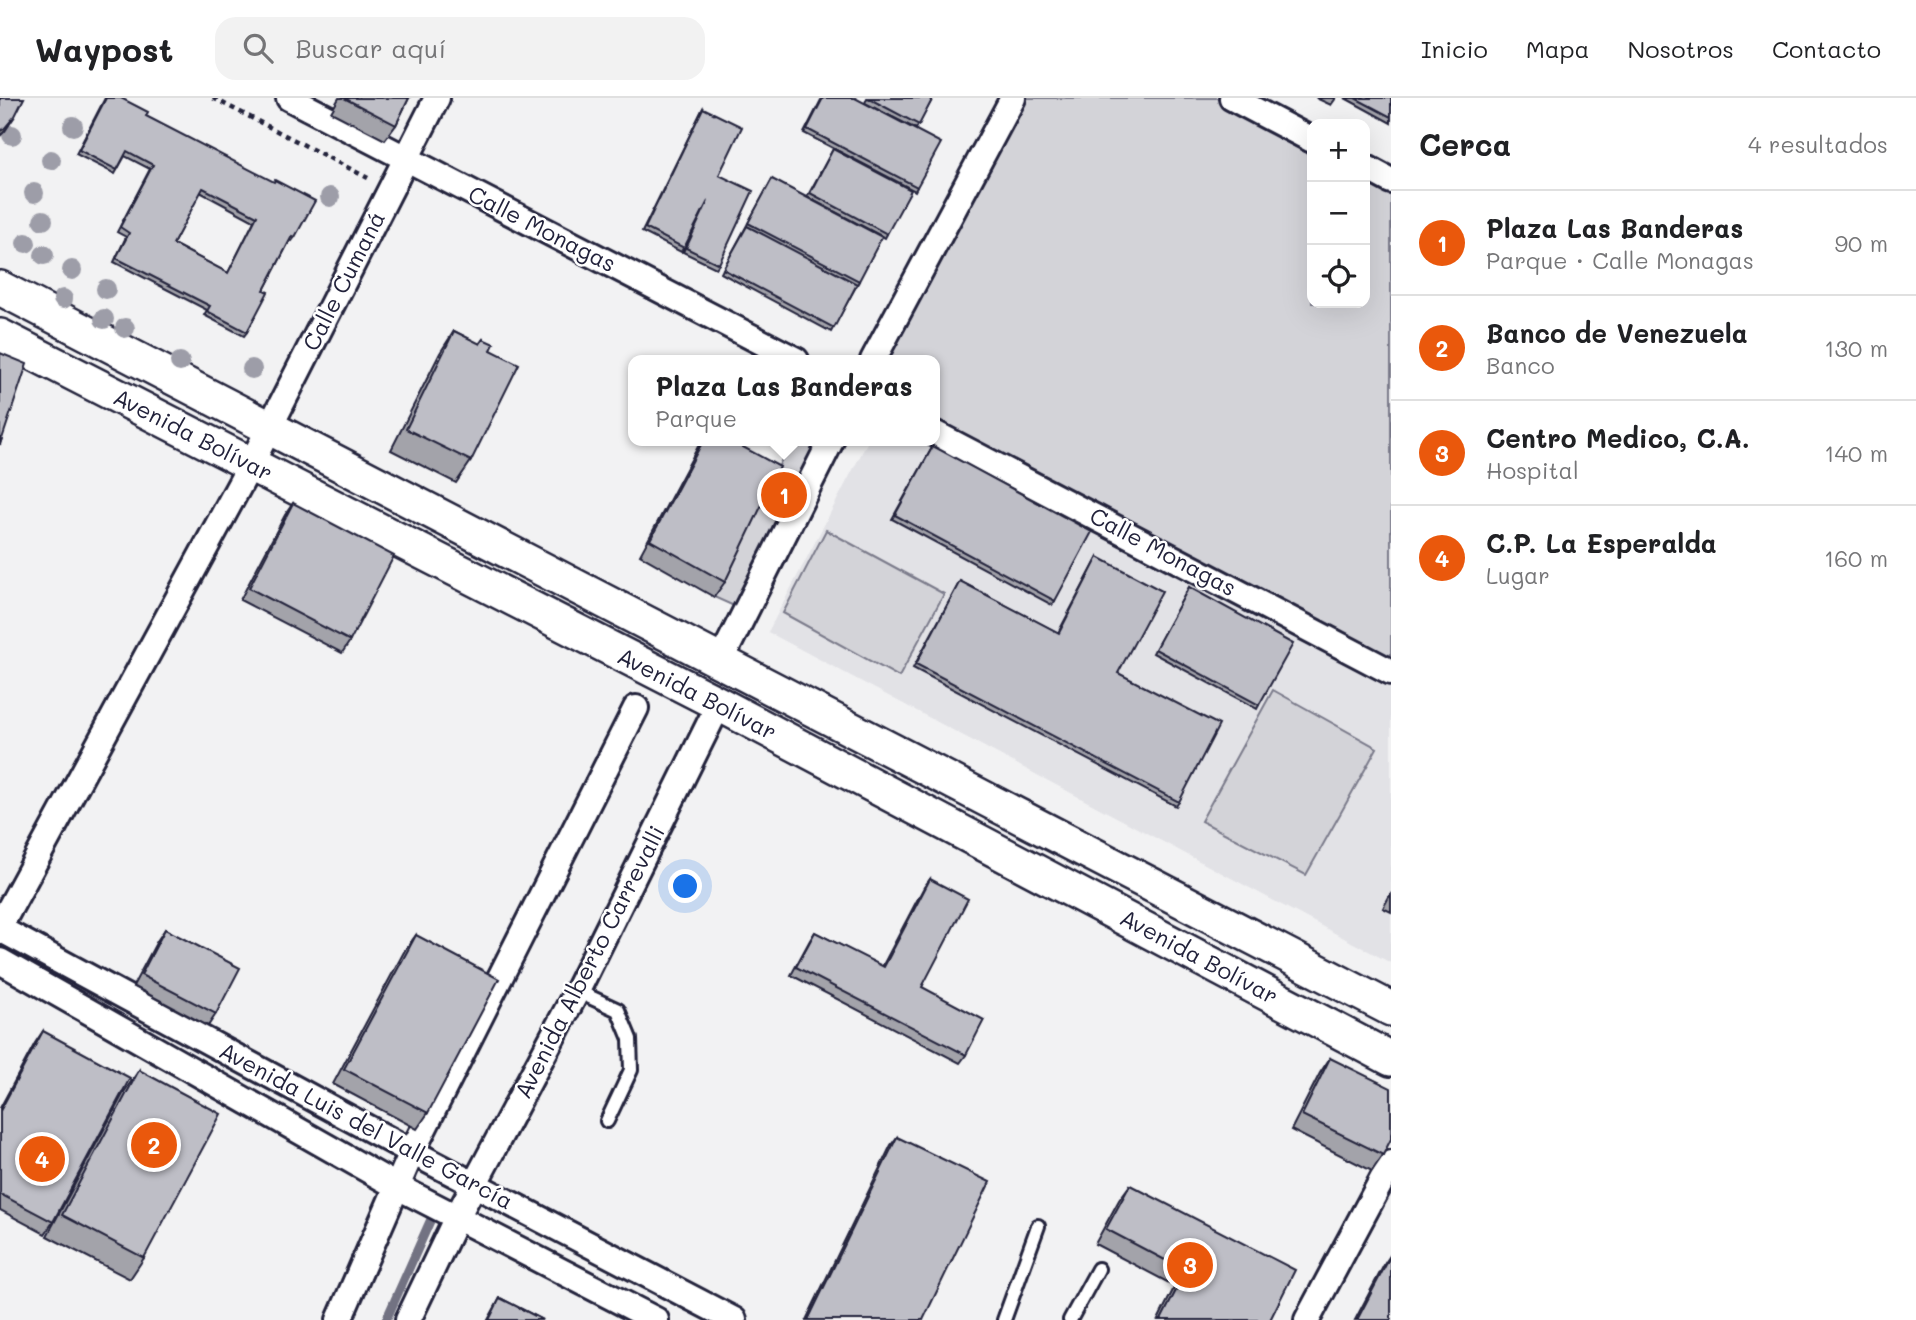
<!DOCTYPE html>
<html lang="es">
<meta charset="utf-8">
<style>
:root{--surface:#fff;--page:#f2f2f2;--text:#202124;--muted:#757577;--line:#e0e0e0;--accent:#ea580c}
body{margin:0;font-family:Mali,sans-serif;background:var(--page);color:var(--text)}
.controls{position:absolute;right:21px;top:21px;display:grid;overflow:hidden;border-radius:14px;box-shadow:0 7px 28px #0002}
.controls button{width:63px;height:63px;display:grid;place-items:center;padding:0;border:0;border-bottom:2px solid var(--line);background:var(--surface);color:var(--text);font:35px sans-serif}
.you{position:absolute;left:686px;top:789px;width:24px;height:24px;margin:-18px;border:5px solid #fff;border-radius:50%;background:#1a73e8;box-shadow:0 0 0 10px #1a73e833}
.badge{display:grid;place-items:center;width:46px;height:46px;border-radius:50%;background:var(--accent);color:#fff;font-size:23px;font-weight:700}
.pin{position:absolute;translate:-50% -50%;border:4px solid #fff;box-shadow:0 2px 7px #0006}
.popup{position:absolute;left:628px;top:257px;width:312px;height:91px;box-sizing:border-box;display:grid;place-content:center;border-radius:14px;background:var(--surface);filter:drop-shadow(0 2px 5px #0005);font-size:23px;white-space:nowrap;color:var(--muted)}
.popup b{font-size:26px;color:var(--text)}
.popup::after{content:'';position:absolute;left:50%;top:100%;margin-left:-14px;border:14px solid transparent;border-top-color:var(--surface)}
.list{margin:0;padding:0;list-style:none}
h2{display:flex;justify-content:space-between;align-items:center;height:91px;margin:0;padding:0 28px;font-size:30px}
h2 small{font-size:23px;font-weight:400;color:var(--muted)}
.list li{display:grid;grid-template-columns:46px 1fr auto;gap:21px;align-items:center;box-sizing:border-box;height:105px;padding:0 28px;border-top:2px solid var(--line)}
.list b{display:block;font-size:26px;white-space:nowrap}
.list p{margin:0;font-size:23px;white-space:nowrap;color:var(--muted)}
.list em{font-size:23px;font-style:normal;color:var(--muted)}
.icon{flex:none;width:38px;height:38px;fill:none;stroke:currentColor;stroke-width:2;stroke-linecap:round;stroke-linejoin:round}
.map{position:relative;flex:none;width:1391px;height:1222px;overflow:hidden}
header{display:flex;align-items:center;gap:42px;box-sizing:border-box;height:98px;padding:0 35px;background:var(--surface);border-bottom:2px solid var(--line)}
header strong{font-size:33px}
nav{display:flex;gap:38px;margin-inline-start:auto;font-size:24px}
.search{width:490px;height:63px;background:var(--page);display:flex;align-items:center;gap:18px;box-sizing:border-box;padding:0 24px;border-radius:21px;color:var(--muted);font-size:26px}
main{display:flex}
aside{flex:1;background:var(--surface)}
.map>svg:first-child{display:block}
.built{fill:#e2e2e6}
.green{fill:#d3d3d8;stroke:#7a7a8a;stroke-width:2}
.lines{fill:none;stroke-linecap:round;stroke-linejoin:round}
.stream{stroke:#727282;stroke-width:9}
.lane-casing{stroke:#22223b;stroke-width:18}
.street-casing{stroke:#22223b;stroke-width:30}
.secondary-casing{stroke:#22223b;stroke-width:38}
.path{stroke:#22223b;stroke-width:4.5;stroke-dasharray:5 5;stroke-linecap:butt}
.lane{stroke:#fff;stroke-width:12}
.street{stroke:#fff;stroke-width:24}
.secondary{stroke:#fff;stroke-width:33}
.tree{fill:#9d9da8}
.wall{fill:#a3a3aa;stroke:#22223b;stroke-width:2;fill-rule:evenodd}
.shaded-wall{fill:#85858b;stroke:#22223b;stroke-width:2}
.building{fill:#bebec6;stroke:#22223b;stroke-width:2;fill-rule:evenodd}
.labels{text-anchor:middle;stroke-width:5;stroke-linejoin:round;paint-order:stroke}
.street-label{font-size:23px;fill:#22223b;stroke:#fff}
</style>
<header>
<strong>Waypost</strong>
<div class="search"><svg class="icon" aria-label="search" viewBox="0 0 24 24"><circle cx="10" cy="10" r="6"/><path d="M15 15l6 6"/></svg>Buscar aquí</div>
<nav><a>Inicio</a><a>Mapa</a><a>Nosotros</a><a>Contacto</a></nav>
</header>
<main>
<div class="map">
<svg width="1391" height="1222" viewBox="0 0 1391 1222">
<rect width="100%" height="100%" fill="#f2f2f3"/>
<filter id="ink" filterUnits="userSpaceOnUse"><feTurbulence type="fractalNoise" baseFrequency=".0143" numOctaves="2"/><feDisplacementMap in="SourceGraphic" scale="14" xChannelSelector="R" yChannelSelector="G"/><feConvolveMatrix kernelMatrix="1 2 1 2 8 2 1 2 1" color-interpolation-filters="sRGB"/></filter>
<g filter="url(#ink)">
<path class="built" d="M868,343H931L1391,589V865L768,534Z"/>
<g class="green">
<path d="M1013,0H1234L1312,41V205H1365V68L1391,81V574L935,335L934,262H873Z"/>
<path d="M791,343H831L745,513L714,499Z"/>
<path d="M826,432L944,496L899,579L783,515Z"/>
<path d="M1273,592L1377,650L1306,777L1201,723Z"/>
</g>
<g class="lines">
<path class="stream" d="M386,1222L431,1121"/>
<defs>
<g id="lane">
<path d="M577,893L618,912L630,941L631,972L607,1023"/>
<path d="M1004,1222L1038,1128"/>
<path d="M1070,1222L1098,1171"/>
</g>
<g id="street">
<path d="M289,0L796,262"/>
<path d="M1232,0L1312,42"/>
<path d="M1365,69L1391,83"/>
<path d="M873,262L1013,0"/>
<path d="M934,335L1391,574"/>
<path d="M721,562L831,343"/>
<path d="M0,828L251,366L437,0"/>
<path d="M0,831L412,1054L734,1222"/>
<path d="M0,863L398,1089L656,1222"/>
<path d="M339,1222L412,1054L636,610"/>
<path d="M408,1222L457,1119L577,893L719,606"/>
<path d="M1307,1222L1391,1065"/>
</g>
<g id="secondary">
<path d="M0,190L1391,911"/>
<path d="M0,238L719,606L1391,961"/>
</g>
</defs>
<use href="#lane" class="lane-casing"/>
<use href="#street" class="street-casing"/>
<use href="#secondary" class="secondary-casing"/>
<path class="path" d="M213,0L368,80"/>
<use href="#lane" class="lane"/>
<use href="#street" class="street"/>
<use href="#secondary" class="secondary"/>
</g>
<g class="tree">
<circle cx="73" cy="28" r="10"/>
<circle cx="12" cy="37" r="10"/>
<circle cx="51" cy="62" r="10"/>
<circle cx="34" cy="95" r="10"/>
<circle cx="330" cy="99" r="10"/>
<circle cx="43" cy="122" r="10"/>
<circle cx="26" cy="145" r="10"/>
<circle cx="44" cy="157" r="10"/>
<circle cx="72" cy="172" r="10"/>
<circle cx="106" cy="191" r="10"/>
<circle cx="63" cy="201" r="10"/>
<circle cx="104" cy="221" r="10"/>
<circle cx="125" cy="230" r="10"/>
<circle cx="180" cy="264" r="10"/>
<circle cx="252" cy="271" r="10"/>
</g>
<g class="wall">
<path d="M105,0H121L146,18L295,139L292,143L290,142L264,192L247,234L244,238L204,217L207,212L114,164L126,139L117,134L150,71L125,58L115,76L76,56ZM200,94L254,123L228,175L173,146Z"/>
<path d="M339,0H409L396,27L385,42L331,14Z"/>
<path d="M822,0H855L917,89L915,93L804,35Z"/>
<path d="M867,0H933L916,31L865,5Z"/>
<path d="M1316,0H1336L1331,7Z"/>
<path d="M1345,0H1391V25Z"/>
<path d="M703,10L719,77V166L716,170L683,154L697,124L681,154L642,134Z"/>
<path d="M833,51L887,136L885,140L807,99Z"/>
<path d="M772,81L859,183L831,234L721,175Z"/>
<path d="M454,233L479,246L483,241L491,252L471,363L456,385L391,352L440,255Z"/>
<path d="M701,343H732L725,484L714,499L640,457Z"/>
<path d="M933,348L1055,503L1052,507L892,421Z"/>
<path d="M293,405L350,543L342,555L240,502L285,417Z"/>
<path d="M1098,459L1118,575L1179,704L1176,708L913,570L960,483L1058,535Z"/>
<path d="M1189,489L1259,607L1257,611L1153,555Z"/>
<path d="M930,781L922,889L966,957L960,965L791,877L810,842L815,834L882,869L924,789Z"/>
<path d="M1391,795V814L1383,810Z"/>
<path d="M165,831L216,916L208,928L133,888L157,843Z"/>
<path d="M416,837L428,1015L417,1031L333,986L405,852Z"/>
<path d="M43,933L53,1124L45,1136L0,1112V1010L35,945Z"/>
<path d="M1330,960L1383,1057L1372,1073L1291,1032L1320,975Z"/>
<path d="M139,972L144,1160L130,1181L47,1138L124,994Z"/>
<path d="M897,1039L923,1222H806L891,1047Z"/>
<path d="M1130,1087L1270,1222H1158L1175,1188L1095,1146L1119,1102Z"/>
<path d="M1391,1156V1222H1355L1385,1165Z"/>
<path d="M500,1200L543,1222H488Z"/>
</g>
<path class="shaded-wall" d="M15,18L5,33L0,38V33Z"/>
<g class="building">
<path d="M0,0H24L15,18L4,31L0,33Z"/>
<path d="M106,0H121L148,14L146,18L274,84L275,82L315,103L295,139L292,138L264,192L268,194L247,234L207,213L210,208L116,160L129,135L120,129L153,67L127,53L117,72L79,52ZM203,90L257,118L228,175L173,146Z"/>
<path d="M344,0H409L396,27Z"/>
<path d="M823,0H855L941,45L917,89L807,31Z"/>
<path d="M868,0H933L919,27Z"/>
<path d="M1355,0H1391V19Z"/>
<path d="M703,10L742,29L719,77L753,93L719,166L686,150L708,103L684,150L645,130Z"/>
<path d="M833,51L911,92L887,136L810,95Z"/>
<path d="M772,81L882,139L859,183L748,125Z"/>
<path d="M747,128L857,186L834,230L723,171Z"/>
<path d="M454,233L480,246L483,241L494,246L491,252L519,266L471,363L406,331Z"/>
<path d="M0,255L27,266L0,347Z"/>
<path d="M703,343H732L780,369L725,484L650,442Z"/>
<path d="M933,348L1092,434L1055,503L895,417Z"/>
<path d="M293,405L394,458L350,543L249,490Z"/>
<path d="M1098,459L1162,493L1118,575L1219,627L1179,704L916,566L960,483L1059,535Z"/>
<path d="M1189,489L1293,546L1259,607L1155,551Z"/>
<path d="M930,781L968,801L922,889L984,922L966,957L796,869L815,834L884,869Z"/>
<path d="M165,831L240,870L216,916L141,877Z"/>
<path d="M416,837L499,881L428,1015L344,971Z"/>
<path d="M43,933L130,980L53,1124L0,1096V1013Z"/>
<path d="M1330,960L1391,990V1041L1383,1057L1302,1017Z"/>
<path d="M139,972L221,1016L144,1160L62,1117Z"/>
<path d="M897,1039L990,1084L923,1222H808Z"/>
<path d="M1130,1087L1295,1172L1270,1222H1161L1186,1173L1106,1131Z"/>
<path d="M1391,1157V1222H1357Z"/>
<path d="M500,1200L543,1222H489Z"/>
</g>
</g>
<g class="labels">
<g class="street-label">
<text transform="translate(542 131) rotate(27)" y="8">Calle Monagas</text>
<text transform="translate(344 183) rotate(-63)" y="8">Calle Cumaná</text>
<text transform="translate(193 337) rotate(27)" y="8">Avenida Bolívar</text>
<text transform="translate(1163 454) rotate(28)" y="8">Calle Monagas</text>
<text transform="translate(697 596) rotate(27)" y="8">Avenida Bolívar</text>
<text transform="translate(1199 859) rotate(28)" y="8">Avenida Bolívar</text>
<text transform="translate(590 864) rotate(-63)" y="8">Avenida Alberto Carrevalli</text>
<text transform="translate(366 1028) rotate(28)" y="8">Avenida Luis del Valle García</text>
</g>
</g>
</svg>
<div class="controls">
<button>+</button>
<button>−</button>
<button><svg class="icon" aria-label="locate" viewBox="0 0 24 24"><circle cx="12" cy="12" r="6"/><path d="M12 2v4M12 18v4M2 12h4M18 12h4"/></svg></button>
</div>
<div class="you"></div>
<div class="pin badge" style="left:784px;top:397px">1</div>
<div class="popup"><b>Plaza Las Banderas</b>Parque</div>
<div class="pin badge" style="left:154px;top:1047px">2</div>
<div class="pin badge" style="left:1190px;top:1167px">3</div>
<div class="pin badge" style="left:42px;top:1061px">4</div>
</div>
<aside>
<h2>Cerca<small>4 resultados</small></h2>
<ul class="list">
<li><span class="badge">1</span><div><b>Plaza Las Banderas</b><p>Parque · Calle Monagas</p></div><em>90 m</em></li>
<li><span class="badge">2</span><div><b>Banco de Venezuela</b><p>Banco</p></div><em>130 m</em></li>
<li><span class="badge">3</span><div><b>Centro Medico, C.A.</b><p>Hospital</p></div><em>140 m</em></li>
<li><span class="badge">4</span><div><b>C.P. La Esperalda</b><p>Lugar</p></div><em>160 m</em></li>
</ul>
</aside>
</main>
